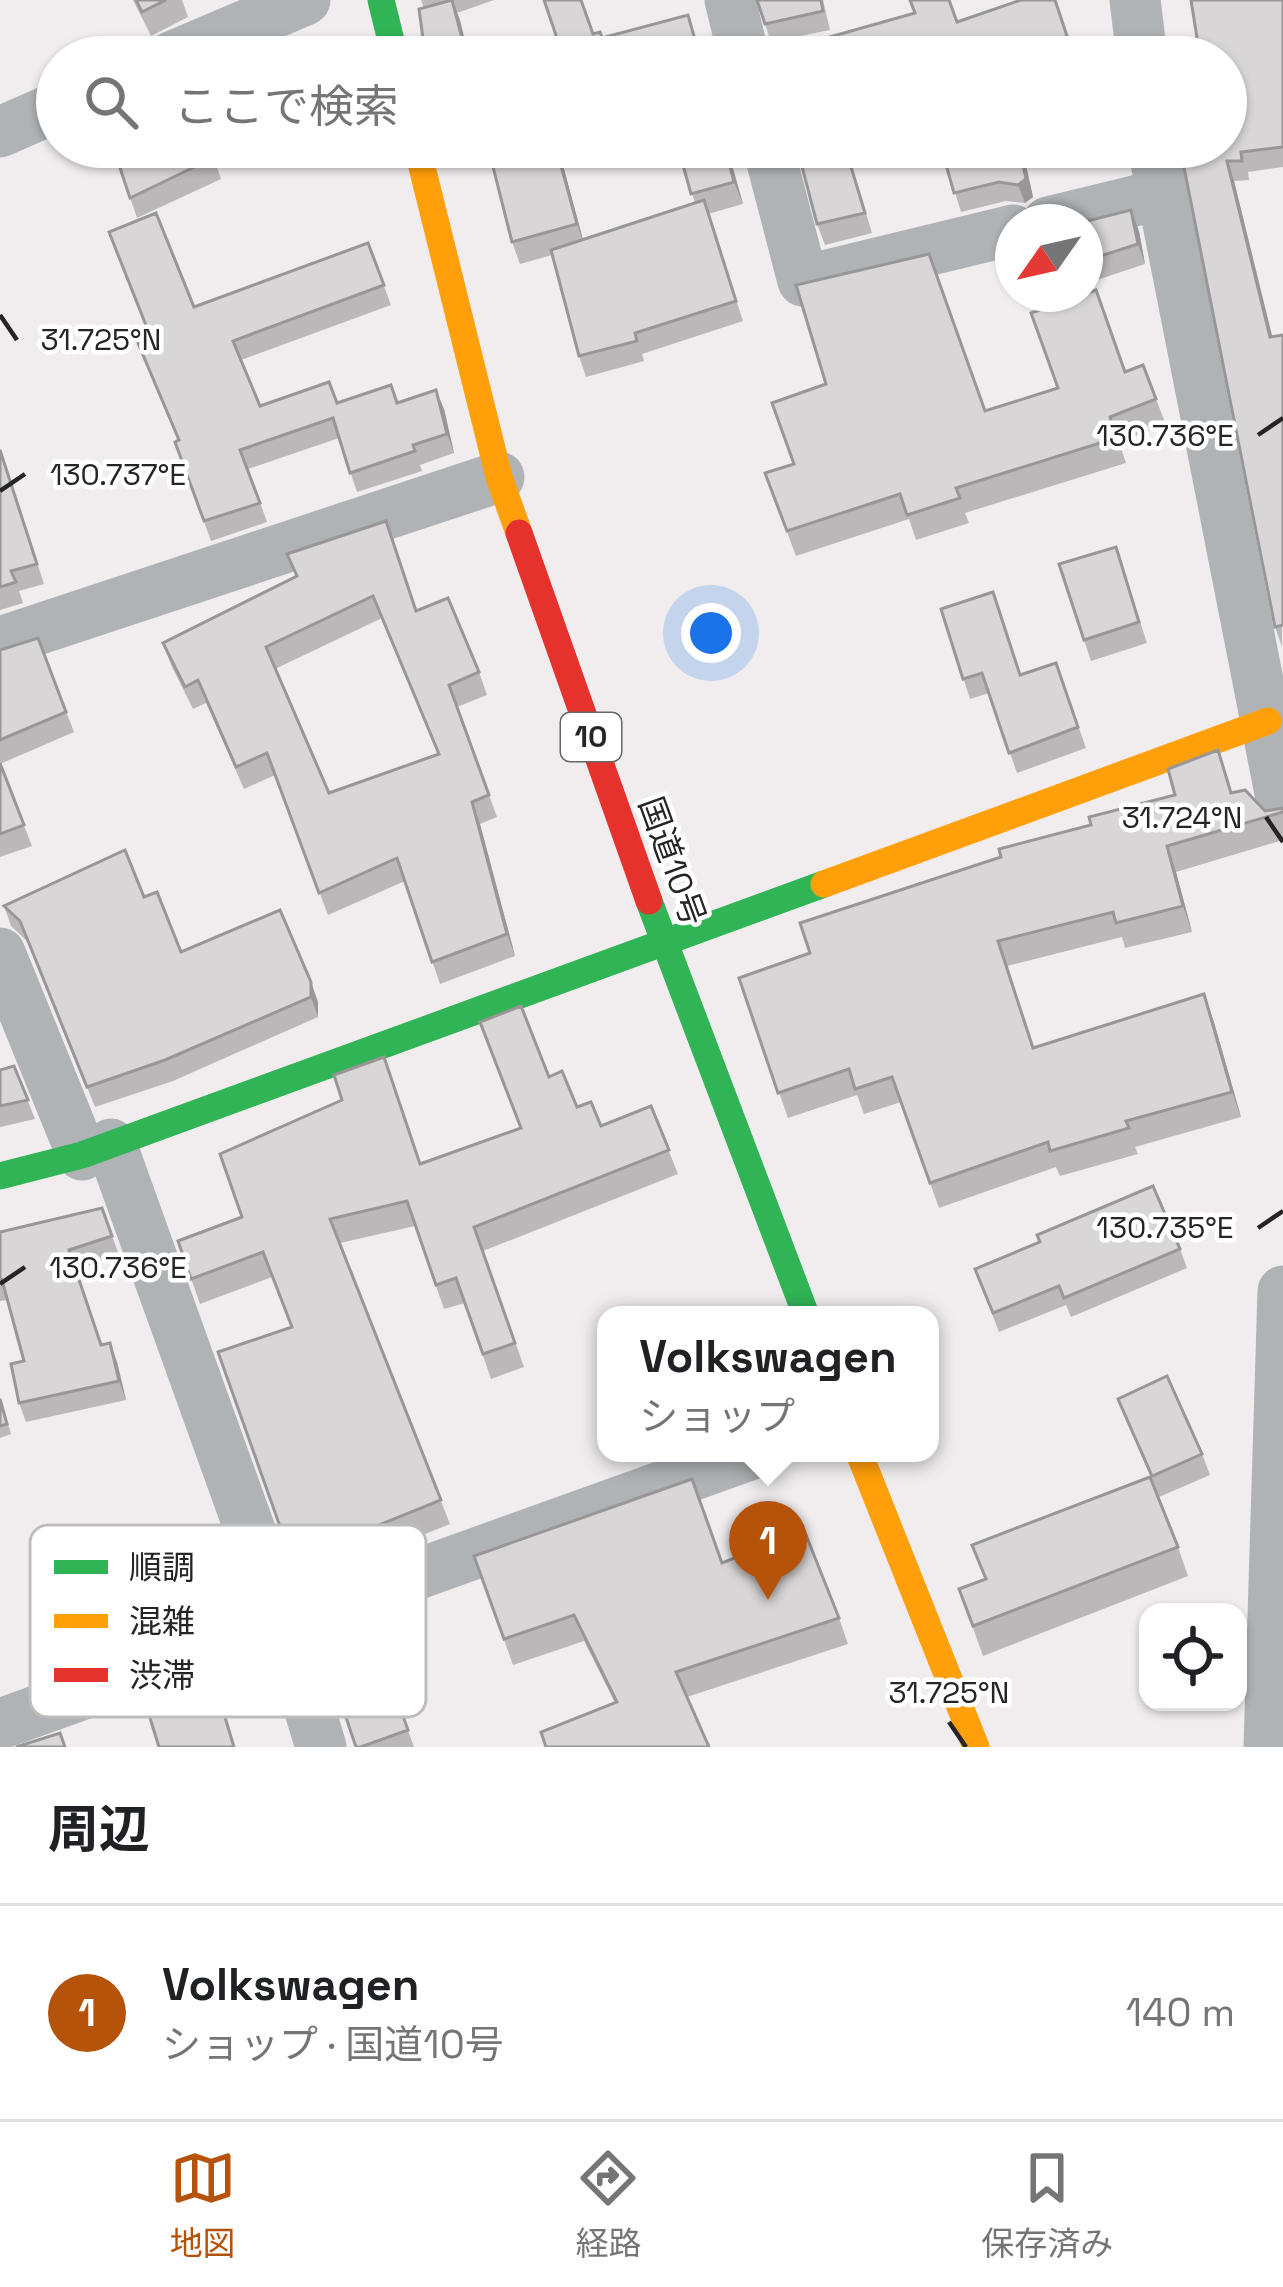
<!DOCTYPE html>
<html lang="ja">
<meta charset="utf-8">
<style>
:root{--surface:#fff;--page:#f2f2f2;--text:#202124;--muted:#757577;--line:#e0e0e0;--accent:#b45309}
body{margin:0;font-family:"Space Grotesk","Noto Sans JP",sans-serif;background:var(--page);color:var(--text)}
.controls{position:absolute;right:36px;bottom:36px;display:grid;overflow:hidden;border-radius:24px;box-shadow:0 3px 9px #0004}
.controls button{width:108px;height:108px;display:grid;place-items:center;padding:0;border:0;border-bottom:3px solid var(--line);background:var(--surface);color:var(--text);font:60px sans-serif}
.compass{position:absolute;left:995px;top:204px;width:108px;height:108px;border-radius:50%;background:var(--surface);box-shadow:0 3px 9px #0004;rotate:236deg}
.you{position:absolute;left:711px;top:633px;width:42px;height:42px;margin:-30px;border:9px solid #fff;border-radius:50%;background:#1a73e8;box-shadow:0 0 0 18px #1a73e833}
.badge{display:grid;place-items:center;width:78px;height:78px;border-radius:50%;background:var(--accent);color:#fff;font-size:39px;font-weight:700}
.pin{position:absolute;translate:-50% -99px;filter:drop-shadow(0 3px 6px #0008)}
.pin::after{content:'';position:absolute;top:63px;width:42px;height:36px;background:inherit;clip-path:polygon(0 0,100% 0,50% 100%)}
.popup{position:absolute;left:597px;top:1306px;width:342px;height:156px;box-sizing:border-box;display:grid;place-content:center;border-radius:24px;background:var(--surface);filter:drop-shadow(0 3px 9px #0005);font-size:39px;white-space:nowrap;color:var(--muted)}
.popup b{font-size:45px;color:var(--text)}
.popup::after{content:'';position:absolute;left:50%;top:100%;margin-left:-24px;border:24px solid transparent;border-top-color:var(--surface)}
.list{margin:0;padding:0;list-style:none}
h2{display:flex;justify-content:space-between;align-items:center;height:156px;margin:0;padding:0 48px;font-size:51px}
h2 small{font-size:39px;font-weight:400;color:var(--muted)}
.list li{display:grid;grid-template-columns:78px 1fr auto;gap:36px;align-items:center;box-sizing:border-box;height:216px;padding:0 48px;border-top:3px solid var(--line)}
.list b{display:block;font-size:45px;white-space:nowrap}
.list p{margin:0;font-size:39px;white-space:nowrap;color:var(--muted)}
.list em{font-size:39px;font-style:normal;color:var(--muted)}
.icon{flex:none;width:66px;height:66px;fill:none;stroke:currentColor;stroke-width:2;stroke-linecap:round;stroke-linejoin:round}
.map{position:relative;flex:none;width:1283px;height:1747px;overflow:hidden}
.search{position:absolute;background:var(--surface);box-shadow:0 3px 9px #0004;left:36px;right:36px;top:36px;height:132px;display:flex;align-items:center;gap:30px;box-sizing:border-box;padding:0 42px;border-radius:66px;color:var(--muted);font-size:45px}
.sheet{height:372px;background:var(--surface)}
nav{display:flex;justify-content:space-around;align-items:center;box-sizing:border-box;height:168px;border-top:3px solid var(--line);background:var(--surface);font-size:33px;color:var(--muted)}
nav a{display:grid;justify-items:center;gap:6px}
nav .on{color:var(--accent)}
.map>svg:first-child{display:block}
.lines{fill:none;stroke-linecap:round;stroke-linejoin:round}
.street{stroke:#afb3b5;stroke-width:51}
.fast{stroke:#30b455;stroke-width:27}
.slow{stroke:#ff9f0a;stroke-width:27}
.jam{stroke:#e5322d;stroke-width:27}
.wall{fill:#bbb8ba;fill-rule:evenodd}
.shaded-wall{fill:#989697}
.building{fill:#d9d6d8;stroke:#989697;stroke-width:3;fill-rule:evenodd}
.ticks{fill:none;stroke:#262424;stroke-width:4.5}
.labels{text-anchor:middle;stroke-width:9;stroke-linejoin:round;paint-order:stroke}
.shield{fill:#fff;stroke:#676666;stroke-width:3}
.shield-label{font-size:30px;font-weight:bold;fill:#262424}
.street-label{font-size:33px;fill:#262424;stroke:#fff}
.key{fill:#fff;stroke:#bebdbd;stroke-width:3}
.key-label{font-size:33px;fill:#262424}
.ticks-label{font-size:30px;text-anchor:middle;fill:#262424;stroke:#fff;stroke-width:9;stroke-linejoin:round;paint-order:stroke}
</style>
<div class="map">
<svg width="1283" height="1747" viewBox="0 0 1283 1747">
<rect width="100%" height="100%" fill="#f1edef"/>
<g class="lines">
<g class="street">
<path d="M730,0L744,57"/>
<path d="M1135,0L1142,57"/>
<path d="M171,57L305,0"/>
<path d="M0,132L57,107"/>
<path d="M768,147L803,281L1013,230"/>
<path d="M1153,147L1283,808"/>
<path d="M1048,222L1159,195"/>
<path d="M0,642L499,477"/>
<path d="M0,953L82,1155"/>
<path d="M111,1144L283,1622L321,1747"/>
<path d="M0,1724L755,1453"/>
<path d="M1269,1747L1283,1291"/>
</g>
<g class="fast">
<path d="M381,0L395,57"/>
<path d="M649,901L806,1315"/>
<path d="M0,1176L82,1155L824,884"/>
</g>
<g class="slow">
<path d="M417,147L499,477L519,533"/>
<path d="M824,884L1268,721"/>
<path d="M859,1453L976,1747"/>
</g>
<path class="jam" d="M519,533L649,901"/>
</g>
<g class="wall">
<path d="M133,0H182L188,17L151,36Z"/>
<path d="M421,0H494L457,13L469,57L424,46V8Z"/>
<path d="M757,0H823L830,30L771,42Z"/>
<path d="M1283,0V167L1248,172L1249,180L1234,181L1272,336L1283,335L1282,647L1275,627L1180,147Z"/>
<path d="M113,147H210L221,179L137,218Z"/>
<path d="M488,147H558L583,240L695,203L678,147H727L743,204L708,214L743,321L642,354L644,361L586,377L579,356L552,255L520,264L512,242Z"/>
<path d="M847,147H888L851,158Z"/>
<path d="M941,147H1022L1033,197L1025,203L1006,201L961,212Z"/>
<path d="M850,160L872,233L825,245L817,224Z"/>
<path d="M1085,222L1139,231L1145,264L1085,284Z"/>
<path d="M368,243L391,305L241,360L260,406L337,403H397L444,409L454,453L420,465L422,471L357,492L339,438L248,469L267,522L211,541L175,442L178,440L138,343L151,338L194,307Z"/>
<path d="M1143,365L1166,425L1119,442L1126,463L965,513L969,523L916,540L909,519L796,556L765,473L1125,372Z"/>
<path d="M0,448L44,584L19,591L23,603L0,610Z"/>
<path d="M1116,547L1147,643L1091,661L1084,640Z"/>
<path d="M287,554L416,611L479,672L487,695L457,707L497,817L480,824L515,956L440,984L405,881L328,915L275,775L244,789L206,703L193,709L171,665L163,643L296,577ZM382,618L438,754L329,793L275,669Z"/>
<path d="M941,609L1021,675L1056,663L1086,748L1017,773L989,693L970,699Z"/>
<path d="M38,638L74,732L0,764L32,846L0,857V650Z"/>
<path d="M1233,792L1265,811L1283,808V840L1176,872L1192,932L1125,948L1122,937L1007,966L1034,1048L1213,1019L1241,1117L1135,1147L1138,1154L1060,1176L1056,1167L939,1208L901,1102L864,1114L857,1095L788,1118L739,978L810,953Z"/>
<path d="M144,897L181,952L280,910L318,1002V1017L173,1081L95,1107L28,942L11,926L4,906Z"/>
<path d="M14,1066L35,1119L0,1127V1070Z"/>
<path d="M549,1077L577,1107L601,1126L651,1106L678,1174L483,1251L524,1367L491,1379L465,1303L444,1309L415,1226L340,1243L450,1524L301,1584L218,1352L291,1327L272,1277L200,1304L178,1241L420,1164L520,1129Z"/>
<path d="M102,1208L119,1255L76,1270L102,1344L110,1343L117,1362L126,1400L26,1422L19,1403L24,1361L7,1300L0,1301V1232Z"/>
<path d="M1180,1249L1187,1268L1071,1317L1066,1305L999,1332L975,1269Z"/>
<path d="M0,1397L11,1434L0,1438Z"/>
<path d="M1118,1399L1202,1454L1210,1475L1159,1497Z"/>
<path d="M101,1531L131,1617L62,1641L32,1555Z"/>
<path d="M972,1545L1178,1547L1188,1576L983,1656L959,1589L985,1579Z"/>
<path d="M474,1556L722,1563L839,1618L848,1644L687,1697L615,1703L584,1641L513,1665Z"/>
<path d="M393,1688L414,1747H356L384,1692Z"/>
</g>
<g class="shaded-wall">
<path d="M452,0L460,20L469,57H467Z"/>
<path d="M556,147H558L585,247L577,224Z"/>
<path d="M725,147H727L743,204L734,182Z"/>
<path d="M1019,147H1022L1033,197L1025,203L1018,185Z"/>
<path d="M1227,161L1234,181L1277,356L1270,337Z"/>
<path d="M1131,210L1139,231L1145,264L1138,244Z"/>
<path d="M436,390L444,409L454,453L447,434Z"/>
<path d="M472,802L480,824L515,956L507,934Z"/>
<path d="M1167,846L1176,872L1192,932L1183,906Z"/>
<path d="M311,982L318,1002V1017L311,997Z"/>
<path d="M1204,994L1213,1019L1241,1117L1232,1092Z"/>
<path d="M110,1343L117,1362L126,1400L119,1381Z"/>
</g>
<g class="building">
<path d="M136,0H166L142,12Z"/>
<path d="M452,0L467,57H417L424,46L419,9Z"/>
<path d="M544,0H581L593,34L600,32L602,38L688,15L700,57H518L559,44Z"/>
<path d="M757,0H821L823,11L765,24Z"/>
<path d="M910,0H949L957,22L1021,0H1055L1074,57H823L819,40L915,13Z"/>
<path d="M1191,0H1283V147L1241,152L1242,161H1227L1270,337L1283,335V625L1275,627L1180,147H1226V57H1200Z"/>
<path d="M113,147H210L213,158L130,198Z"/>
<path d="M488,147H556L577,224L512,242Z"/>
<path d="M678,147H725L734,182L691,194Z"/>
<path d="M825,147H845L865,213L817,224L800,159Z"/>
<path d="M941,147H1019L1026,179L1018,185L999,182L954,193Z"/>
<path d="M704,200L736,301L635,333L637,341L579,356L551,250Z"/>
<path d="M1131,210L1138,244L1085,261V222H1083Z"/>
<path d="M156,213L194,307L368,243L384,285L233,341L260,406L329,382L337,403L391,385L397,403L436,390L447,434L413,445L415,451L350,473L333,418L240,450L260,503L204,521L175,442L179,440L138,343L151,338L109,232Z"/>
<path d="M929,254L985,411L1058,388L1031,313L1096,290L1125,372L1143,365L1156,399L1110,417L1116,438L956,488L960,498L907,515L900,494L787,531L765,473L794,464L772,403L826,384L796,285Z"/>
<path d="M0,450L37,564L11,571L16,582L0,587Z"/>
<path d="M386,521L416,611L448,598L479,672L449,685L489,795L472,802L507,934L432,962L397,858L319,893L267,753L236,767L198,680L185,687L163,643L297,576L287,554ZM373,596L439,754L329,793L266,647Z"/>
<path d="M1116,547L1139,622L1084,640L1059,564Z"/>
<path d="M993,592L1020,675L1056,663L1078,727L1009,753L982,673L963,679L941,609Z"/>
<path d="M38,638L66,712L0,740V650Z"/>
<path d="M1218,750L1231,793L1245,790L1265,811L1283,808V812L1167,846L1183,906L1116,923L1113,912L998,941L1033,1048L1204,994L1232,1092L1126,1121L1129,1128L1050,1151L1048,1142L930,1183L892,1077L855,1089L849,1069L778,1093L739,978L810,953L800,923L1001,857L999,849L1091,825L1089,817L1175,795L1168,769Z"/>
<path d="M0,763L24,825L0,834Z"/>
<path d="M125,850L144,897L157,892L181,952L280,910L311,982V997L165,1060L87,1087L20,921L4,906Z"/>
<path d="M521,1006L549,1077L562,1071L577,1107L591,1102L601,1126L651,1106L669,1150L474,1227L515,1343L483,1354L456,1278L436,1285L407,1201L330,1219L441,1500L292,1560L218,1352L292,1327L263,1252L191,1279L178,1241L242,1217L220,1154L342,1100L334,1075L384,1057L420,1164L521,1128L480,1022Z"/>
<path d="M14,1066L28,1100L0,1106V1070Z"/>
<path d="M1153,1186L1180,1249L1064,1298L1059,1286L993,1313L975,1269L1040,1242L1037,1235Z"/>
<path d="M102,1208L112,1236L69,1250L101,1345L110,1343L119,1381L19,1403L11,1364L24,1361L2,1280L0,1281V1232Z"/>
<path d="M1167,1376L1202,1454L1152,1476L1118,1399Z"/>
<path d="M0,1399L7,1424L0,1426Z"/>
<path d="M1150,1477L1178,1547L973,1626L959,1589L986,1579L972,1545Z"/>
<path d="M692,1479L722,1563L804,1530L839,1618L676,1672L709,1747H546L541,1732L617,1702L574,1615L504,1639L474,1556Z"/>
<path d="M101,1531L124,1597L55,1620L32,1555Z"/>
<path d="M353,1606L384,1692L393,1688L408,1730L361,1747H356L313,1620Z"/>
<path d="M211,1671L234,1747H159L142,1692Z"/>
<path d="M60,1733L65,1747H16Z"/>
</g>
<path class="ticks" d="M0,315L17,340M1258,435L1283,418M0,491L25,474M1266,817L1283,842M1258,1228L1283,1211M0,1284L25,1267M949,1722L966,1747"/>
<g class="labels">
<rect class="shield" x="561" y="713" width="60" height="48" rx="9"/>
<g class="shield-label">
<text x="591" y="747">10</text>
</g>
<g class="street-label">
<text transform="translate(673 861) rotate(70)" y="12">国道10号</text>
</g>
</g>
<rect x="30" y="1525" width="396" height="192" rx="18" class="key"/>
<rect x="54" y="1560" width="54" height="14" fill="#30b455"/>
<rect x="54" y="1614" width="54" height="14" fill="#ff9f0a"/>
<rect x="54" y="1668" width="54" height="14" fill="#e5322d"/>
<g class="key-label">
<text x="129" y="1579">順調</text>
<text x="129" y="1633">混雑</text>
<text x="129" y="1687">渋滞</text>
</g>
<g class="ticks-label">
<text x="101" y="350">31.725°N</text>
<text x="1165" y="446">130.736°E</text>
<text x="118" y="485">130.737°E</text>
<text x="1182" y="828">31.724°N</text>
<text x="1165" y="1238">130.735°E</text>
<text x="118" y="1278">130.736°E</text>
<text x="949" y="1703">31.725°N</text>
</g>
</svg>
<div class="controls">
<button><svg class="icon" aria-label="locate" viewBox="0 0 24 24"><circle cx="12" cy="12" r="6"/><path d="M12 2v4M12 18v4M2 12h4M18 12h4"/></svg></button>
</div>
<svg class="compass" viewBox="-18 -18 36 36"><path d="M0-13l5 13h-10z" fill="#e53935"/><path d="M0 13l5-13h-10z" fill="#757577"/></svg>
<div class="you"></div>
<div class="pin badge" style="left:768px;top:1600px">1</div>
<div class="popup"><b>Volkswagen</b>ショップ</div>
<div class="search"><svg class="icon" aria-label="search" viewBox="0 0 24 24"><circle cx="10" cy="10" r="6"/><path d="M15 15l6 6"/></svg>ここで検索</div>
</div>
<section class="sheet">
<h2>周辺<small></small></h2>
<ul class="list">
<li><span class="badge">1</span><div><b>Volkswagen</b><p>ショップ · 国道10号</p></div><em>140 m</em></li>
</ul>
</section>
<nav>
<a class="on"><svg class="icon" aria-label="map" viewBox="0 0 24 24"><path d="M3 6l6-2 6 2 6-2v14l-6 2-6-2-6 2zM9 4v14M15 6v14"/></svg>地図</a>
<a><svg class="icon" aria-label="directions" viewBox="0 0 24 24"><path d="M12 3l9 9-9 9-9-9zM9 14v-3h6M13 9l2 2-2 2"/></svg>経路</a>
<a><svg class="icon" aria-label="saved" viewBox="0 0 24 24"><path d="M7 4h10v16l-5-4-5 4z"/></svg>保存済み</a>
</nav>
